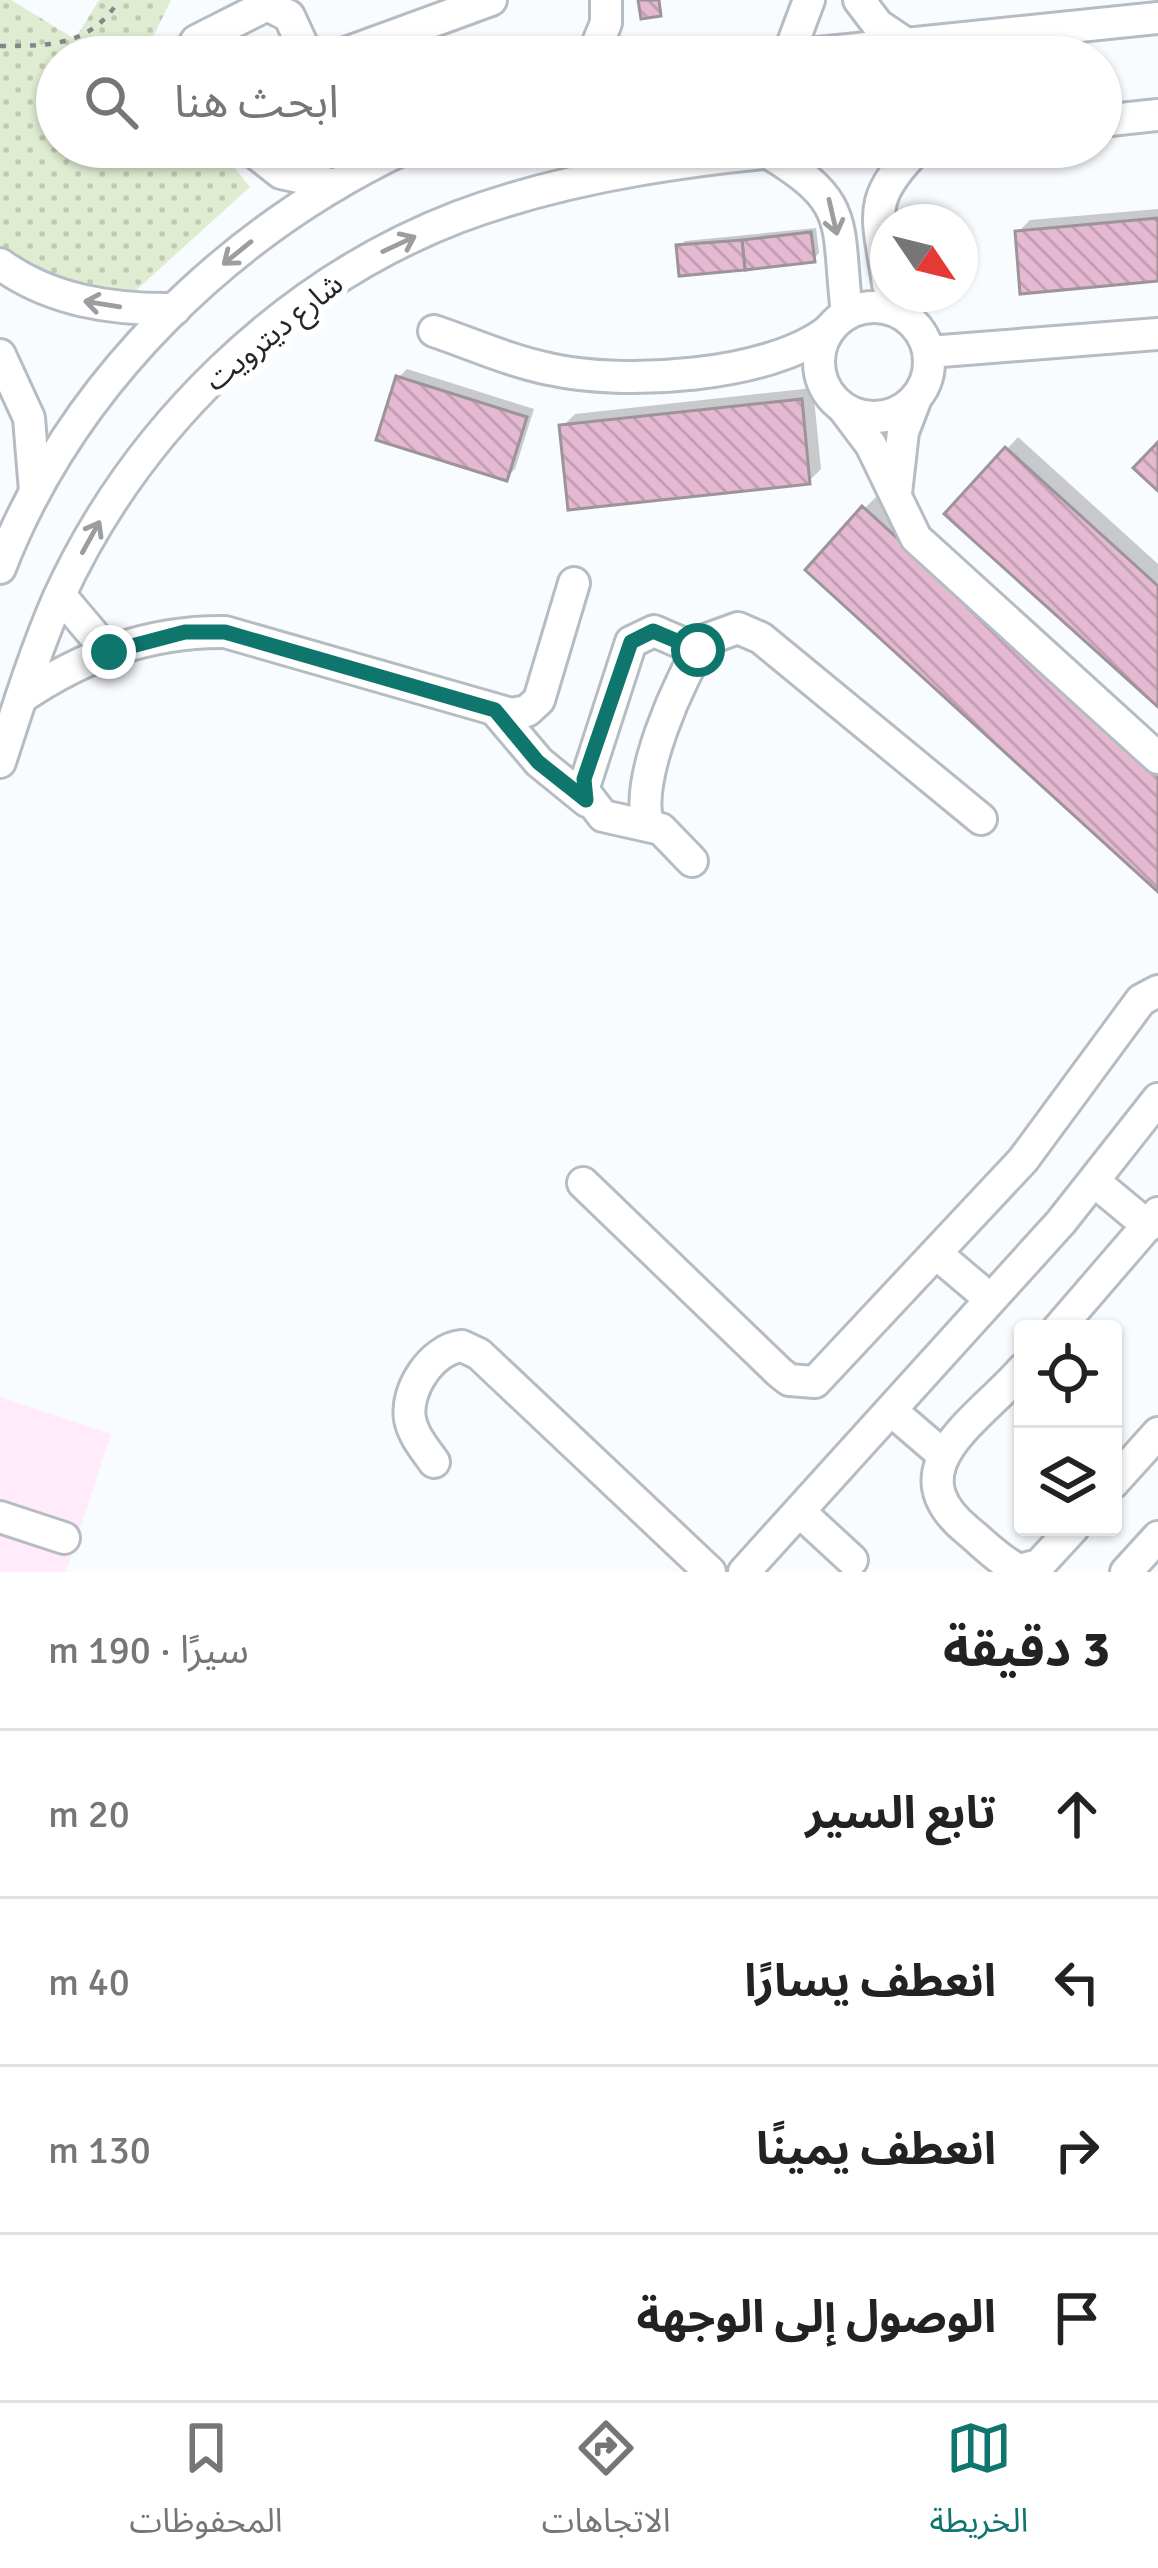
<!DOCTYPE html>
<html lang="ar">
<meta charset="utf-8">
<style>
:root{--surface:#fff;--page:#f6f6f6;--text:#222;--muted:#767676;--line:#e0e0e0;--accent:#0f766e}
body{margin:0;font-family:Signika,"Noto Sans Arabic",sans-serif;background:var(--page);color:var(--text);direction:rtl}
.controls{position:absolute;right:36px;bottom:36px;display:grid;overflow:hidden;border-radius:12px;box-shadow:0 3px 9px #0004}
.controls button{width:108px;height:108px;display:grid;place-items:center;padding:0;border:0;border-bottom:3px solid var(--line);background:var(--surface);color:var(--text);font:60px sans-serif}
.compass{position:absolute;left:870px;top:204px;width:108px;height:108px;border-radius:50%;background:var(--surface);box-shadow:0 3px 9px #0004;rotate:125deg}
.stop{position:absolute;width:36px;height:36px;margin:-27px;border:9px solid #0f766e;border-radius:50%;background:#fff}
.stop.end{background:#0f766e;border-color:#fff;box-shadow:0 3px 12px #0008}
.list{margin:0;padding:0;list-style:none}
h2{display:flex;justify-content:space-between;align-items:center;height:156px;margin:0;padding:0 48px;font-size:51px}
h2 small{font-size:39px;font-weight:400;color:var(--muted)}
.list li{display:grid;grid-template-columns:78px 1fr auto;gap:36px;align-items:center;box-sizing:border-box;height:168px;padding:0 48px;border-top:3px solid var(--line)}
.list b{display:block;font-size:45px;white-space:nowrap}
.list em{font-size:39px;font-style:normal;color:var(--muted)}
.icon{flex:none;width:66px;height:66px;fill:none;stroke:currentColor;stroke-width:2;stroke-linecap:round;stroke-linejoin:round}
.map{position:relative;flex:none;width:1158px;height:1572px;overflow:hidden;direction:ltr}
.search{position:absolute;background:var(--surface);box-shadow:0 3px 9px #0004;left:36px;right:36px;top:36px;height:132px;display:flex;align-items:center;gap:30px;box-sizing:border-box;padding:0 42px;border-radius:66px;color:var(--muted);font-size:45px}
.sheet{height:828px;background:var(--surface)}
nav{display:flex;justify-content:space-around;align-items:center;box-sizing:border-box;height:168px;border-top:3px solid var(--line);background:var(--surface);font-size:33px;color:var(--muted)}
nav a{display:grid;justify-items:center;gap:6px}
nav .on{color:var(--accent)}
.map>svg:first-child{display:block}
.commercial{fill:#ffebfa}
.grass{fill:url(#grass-dots)}
.shadow{fill:#0003}
.building{fill:url(#building-back-hatch);stroke:#9c9498;stroke-width:3}
.lines{fill:none;stroke-linecap:round;stroke-linejoin:round}
.minor-casing{stroke:#b6bcc3;stroke-width:36}
.path{stroke:#848689;stroke-width:4.5;stroke-dasharray:6 9;stroke-linecap:butt}
.minor{stroke:#fff;stroke-width:30}
.oneway{stroke:#9c9d9e}
.route{stroke:#0f766e;stroke-width:15}
.labels{text-anchor:middle;stroke-width:12;stroke-linejoin:round;paint-order:stroke}
.street-label{font-size:30px;fill:#232528;stroke:#fff}
</style>
<div class="map">
<svg width="1158" height="1572" viewBox="0 0 1158 1572">
<defs>
<pattern id="grass-dots" width="8" height="8" patternUnits="userSpaceOnUse" patternTransform="scale(3)"><rect width="8" height="8" fill="#e0ecd1"/><path d="M2 2h.1M6 6h.1" fill="none" stroke="#c0cab3" stroke-width="1.8" stroke-linecap="round"/></pattern>
<pattern id="building-back-hatch" width="6" height="6" patternUnits="userSpaceOnUse" patternTransform="scale(3)"><rect width="6" height="6" fill="#e5b9d2"/><path d="M-1 5l2 2M0 0l6 6M5-1l2 2" fill="none" stroke="#c49fb4"/></pattern>
</defs>
<rect width="100%" height="100%" fill="#f9fcff"/>
<path class="commercial" d="M0,1397L111,1434L66,1572H0Z"/>
<path class="grass" d="M0,0H11L75,39L99,0H171L152,39L162,57H57V147H218L250,187L134,292L76,287L0,248Z"/>
<g class="shadow">
<path d="M1158,209V278L1018,232L1030,220Z"/>
<path d="M816,228L819,253L813,259L679,247L685,241Z"/>
<path d="M407,369L534,409L515,469L506,478L398,378Z"/>
<path d="M813,388L821,469L809,481L563,426L575,414Z"/>
<path d="M1018,437L1158,564V703L1007,449Z"/>
<path d="M876,497L1158,753V887L865,508Z"/>
</g>
<g class="building">
<path d="M638,0H659L661,16L641,19Z"/>
<path d="M1158,218V281L1020,294L1015,231Z"/>
<path d="M811,232L815,262L745,270L742,240Z"/>
<path d="M742,240L745,270L679,276L676,245Z"/>
<path d="M396,376L527,417L507,481L376,440Z"/>
<path d="M802,399L810,484L568,510L559,425Z"/>
<path d="M1158,442V491L1133,468Z"/>
<path d="M1005,447L1158,586V707L944,514Z"/>
<path d="M862,506L1158,776V892L805,570Z"/>
</g>
<g class="lines">
<defs>
<g id="minor">
<path d="M859,0L878,25L908,45"/>
<path d="M788,56L809,0"/>
<path d="M187,57L196,41L267,5L289,16L308,57"/>
<path d="M335,57L491,0"/>
<path d="M592,57L606,23V0"/>
<path d="M780,57L1158,18"/>
<path d="M1101,121L1158,115"/>
<path d="M248,147L281,173L335,185"/>
<path d="M767,152C853,204 836,221 847,314"/>
<path d="M0,264C51,301 113,310 175,309"/>
<path d="M888,284C878,214 865,201 919,147"/>
<circle cx="874" cy="362" r="55"/>
<path d="M434,331C472,344 510,361 549,369C623,386 770,377 829,330"/>
<path d="M929,352L1158,334"/>
<path d="M0,355L29,418L35,491"/>
<path d="M844,409L871,445L916,538L1158,758"/>
<path d="M896,493L903,432L916,398"/>
<path d="M0,568C72,382 229,231 407,147"/>
<path d="M60,595L109,653"/>
<path d="M21,698C82,656 151,631 225,632L511,714L527,711L539,700L574,583"/>
<path d="M495,710L539,762L587,801"/>
<path d="M0,762C18,707 35,652 58,599C135,429 284,284 458,217C575,173 701,158 825,147"/>
<path d="M649,824C632,785 681,674 705,640L738,628L761,638L981,819"/>
<path d="M692,861L661,829L603,816L583,790L631,642L654,631L698,650"/>
<path d="M1095,1182L1148,1226"/>
<path d="M583,1183L779,1372L789,1380L815,1382L1023,1160L1141,1000L1158,991"/>
<path d="M938,1255L990,1299"/>
<path d="M1058,1329L1158,1213"/>
<path d="M1023,1369C979,1420 892,1468 967,1530C984,1544 1000,1561 1019,1570L1039,1565L1074,1527"/>
<path d="M893,1412L943,1455"/>
<path d="M434,1462C424,1448 413,1435 410,1419C405,1390 432,1349 462,1346L479,1354L710,1572"/>
<path d="M1113,1483L1158,1433"/>
<path d="M800,1512L852,1560"/>
<path d="M0,1517L64,1538"/>
<path d="M744,1572L1061,1222L1158,1099"/>
<path d="M1126,1572L1158,1537"/>
</g>
</defs>
<use href="#minor" class="minor-casing"/>
<path class="path" d="M0,46C49,46 91,46 119,0"/>
<use href="#minor" class="minor"/>
</g>
<defs><path id="oneway-shaft" d="M-6 0H5M1.5-3L5.5 0L1.5 3" fill="none" stroke-width="1.6" stroke-linecap="round" stroke-linejoin="round" transform="scale(3)"/></defs>
<g class="oneway">
<use href="#oneway-shaft" transform="translate(833 217) rotate(77)"/>
<use href="#oneway-shaft" transform="translate(399 244) rotate(-25)"/>
<use href="#oneway-shaft" transform="translate(237 253) rotate(141)"/>
<use href="#oneway-shaft" transform="translate(102 304) rotate(-171)"/>
<use href="#oneway-shaft" transform="translate(91 537) rotate(-61)"/>
</g>
<g class="lines">
<path class="route" d="M109,652L185,632H225L495,710L538,762L586,800L584,779L631,642L653,631L698,650"/>
</g>
<g class="labels">
<g class="street-label">
<text transform="translate(274 332) rotate(-39)" y="10">شارع ديترويت</text>
</g>
</g>
</svg>
<div class="controls">
<button><svg class="icon" aria-label="locate" viewBox="0 0 24 24"><circle cx="12" cy="12" r="6"/><path d="M12 2v4M12 18v4M2 12h4M18 12h4"/></svg></button>
<button><svg class="icon" aria-label="layers" viewBox="0 0 24 24"><path d="M12 4l9 5-9 5-9-5zM3 14l9 5 9-5"/></svg></button>
</div>
<svg class="compass" viewBox="-18 -18 36 36"><path d="M0-13l5 13h-10z" fill="#e53935"/><path d="M0 13l5-13h-10z" fill="#767676"/></svg>
<div class="stop" style="left:698px;top:650px"></div>
<div class="stop end" style="left:109px;top:652px"></div>
<div class="search"><svg class="icon" aria-label="search" viewBox="0 0 24 24"><circle cx="10" cy="10" r="6"/><path d="M15 15l6 6"/></svg>ابحث هنا</div>
</div>
<section class="sheet">
<h2>3 دقيقة<small>سيرًا · 190 m</small></h2>
<ul class="list">
<li><svg class="icon" aria-label="ahead" viewBox="0 0 24 24"><path d="M12 20V5M6 11l6-6 6 6"/></svg><div><b>تابع السير</b></div><em>20 m</em></li>
<li><svg class="icon" aria-label="left" viewBox="0 0 24 24"><path d="M17 20v-9H6M10 6l-5 5 5 5"/></svg><div><b>انعطف يسارًا</b></div><em>40 m</em></li>
<li><svg class="icon" aria-label="right" viewBox="0 0 24 24"><path d="M7 20v-9h11M14 6l5 5-5 5"/></svg><div><b>انعطف يمينًا</b></div><em>130 m</em></li>
<li><svg class="icon" aria-label="arrive" viewBox="0 0 24 24"><path d="M6 21V4h12l-3 4 3 4H6"/></svg><div><b>الوصول إلى الوجهة</b></div></li>
</ul>
</section>
<nav>
<a class="on"><svg class="icon" aria-label="map" viewBox="0 0 24 24"><path d="M3 6l6-2 6 2 6-2v14l-6 2-6-2-6 2zM9 4v14M15 6v14"/></svg>الخريطة</a>
<a><svg class="icon" aria-label="directions" viewBox="0 0 24 24"><path d="M12 3l9 9-9 9-9-9zM9 14v-3h6M13 9l2 2-2 2"/></svg>الاتجاهات</a>
<a><svg class="icon" aria-label="saved" viewBox="0 0 24 24"><path d="M7 4h10v16l-5-4-5 4z"/></svg>المحفوظات</a>
</nav>
